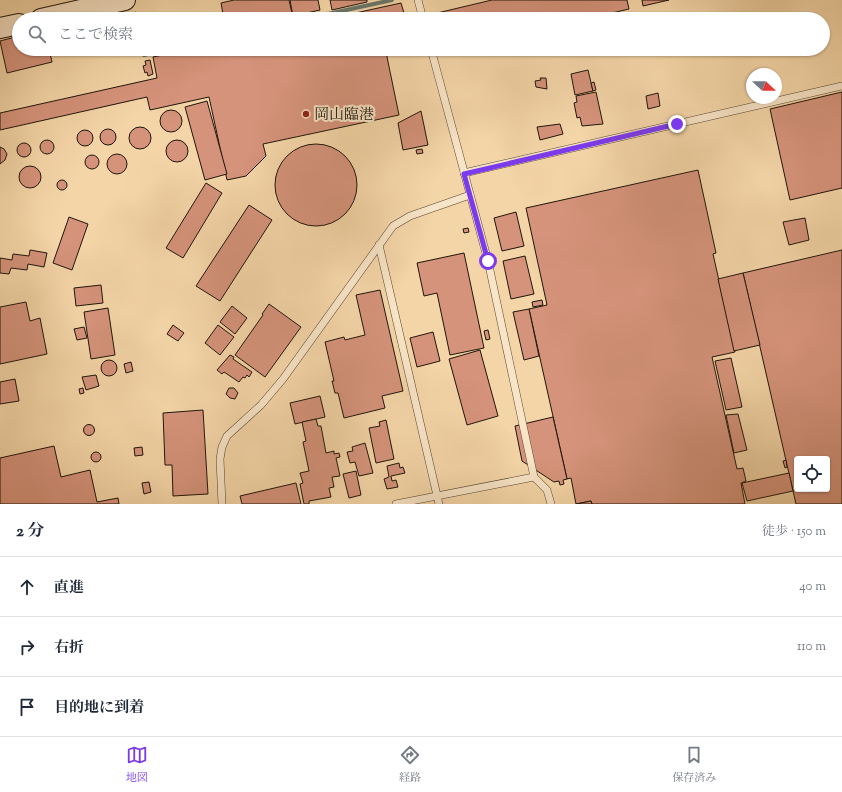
<!DOCTYPE html>
<html lang="ja">
<meta charset="utf-8">
<style>
:root{--surface:#fff;--page:#f6f6f7;--text:#1f2937;--muted:#747a83;--line:#e0e1e3;--accent:#7c3aed}
body{margin:0;font-family:"Sorts Mill Goudy","Noto Serif JP",serif;background:var(--page);color:var(--text)}
.controls{position:absolute;right:12px;bottom:12px;display:grid;overflow:hidden;border-radius:4px;box-shadow:0 1px 3px #0004}
.controls button{width:36px;height:36px;display:grid;place-items:center;padding:0;border:0;border-bottom:1px solid var(--line);background:var(--surface);color:var(--text);font:20px sans-serif}
.compass{position:absolute;left:746px;top:68px;width:36px;height:36px;border-radius:50%;background:var(--surface);box-shadow:0 1px 3px #0004;rotate:112deg}
.stop{position:absolute;width:12px;height:12px;margin:-9px;border:3px solid #7c3aed;border-radius:50%;background:#fff}
.stop.end{background:#7c3aed;border-color:#fff;box-shadow:0 1px 4px #0008}
.list{margin:0;padding:0;list-style:none}
h2{display:flex;justify-content:space-between;align-items:center;height:52px;margin:0;padding:0 16px;font-size:17px}
h2 small{font-size:13px;font-weight:400;color:var(--muted)}
.list li{display:grid;grid-template-columns:26px 1fr auto;gap:12px;align-items:center;box-sizing:border-box;height:60px;padding:0 16px;border-top:1px solid var(--line)}
.list b{display:block;font-size:15px;white-space:nowrap}
.list em{font-size:13px;font-style:normal;color:var(--muted)}
.icon{flex:none;width:22px;height:22px;fill:none;stroke:currentColor;stroke-width:2;stroke-linecap:round;stroke-linejoin:round}
.map{position:relative;flex:none;width:842px;height:504px;overflow:hidden}
.search{position:absolute;background:var(--surface);box-shadow:0 1px 3px #0004;left:12px;right:12px;top:12px;height:44px;display:flex;align-items:center;gap:10px;box-sizing:border-box;padding:0 14px;border-radius:22px;color:var(--muted);font-size:15px}
.sheet{height:232px;background:var(--surface)}
nav{display:flex;justify-content:space-around;align-items:center;box-sizing:border-box;height:56px;border-top:1px solid var(--line);background:var(--surface);font-size:11px;color:var(--muted)}
nav a{display:grid;justify-items:center;gap:2px}
nav .on{color:var(--accent)}
.map>svg:first-child{display:block}
.lines{fill:none;stroke-linecap:round;stroke-linejoin:round}
.stream{stroke:#6a776b;stroke-width:4}
.building{fill:#d5937b;stroke:#1f150a;fill-rule:evenodd}
.lane-casing{stroke:#544531;stroke-width:8}
.secondary-casing{stroke:#1f150a;stroke-width:22}
.lane{stroke:#f8e4c6;stroke-width:7}
.secondary{stroke:#f8e4c6;stroke-width:20}
.route{stroke:#7c3aed;stroke-width:5}
.poi-dot{fill:#8f2418;stroke:#f8e4c6;stroke-width:1.5}
.labels{text-anchor:middle;stroke-width:4;stroke-linejoin:round;paint-order:stroke}
.poi-label{font-size:15px;fill:#1f150a;stroke:#f8e4c6;text-anchor:start}
</style>
<div class="map">
<svg width="842" height="504" viewBox="0 0 842 504">
<rect width="100%" height="100%" fill="#f4d5a7"/>
<filter id="stains"><feTurbulence type="fractalNoise" baseFrequency=".005" numOctaves="4"/><feColorMatrix values="0 0 0 0 .2 0 0 0 0 .09 0 0 0 0 .02 0 0 0 .5 -.17"/></filter>
<radialGradient id="worn" r=".72"><stop offset=".6" stop-color="#630" stop-opacity="0"/><stop offset="1" stop-color="#630" stop-opacity=".3"/></radialGradient>
<g class="lines">
<g class="stream">
<path d="M305,19L392,0"/>
<path d="M144,55L169,49"/>
</g>
</g>
<g class="building">
<path d="M234,0H289L293,18L202,19L223,14L221,3Z"/>
<path d="M290,0H318L320,10L293,16Z"/>
<path d="M330,0H367V2L332,10Z"/>
<path d="M492,0H627L629,9L586,19H435L433,14Z"/>
<path d="M642,0H669L643,6Z"/>
<path d="M401,3L404,13L389,16L390,19H328Z"/>
<path d="M136,12L138,19H117Z"/>
<path d="M19,36V49H49L52,62L7,73L0,41Z"/>
<rect x="135" y="49" width="13" height="1"/>
<path d="M191,49H388L387,57L399,115L263,144L266,156L246,176L227,180L209,97L150,110L147,97L0,130V113L157,78L153,57Z"/>
<path d="M441,49H458L442,53Z"/>
<path d="M512,49H527L513,53Z"/>
<path d="M150,60L153,74L148,76L147,72L145,73L143,66L146,65L145,61Z"/>
<path d="M588,70L593,91L575,95L571,74Z"/>
<path d="M540,78H546L547,89L536,87L535,81L541,80Z"/>
<path d="M594,82L596,90L593,91L591,83Z"/>
<path d="M596,92L603,124L582,126L580,117L577,118L574,103L577,102L576,96Z"/>
<path d="M842,92V188L790,200L770,109Z"/>
<path d="M658,93L660,106L648,109L646,96Z"/>
<path d="M207,101L227,174L205,180L185,107Z"/>
<circle cx="171" cy="121" r="11"/>
<path d="M421,111L428,145L403,150L398,123Z"/>
<path d="M560,124L563,134L540,140L537,127Z"/>
<circle cx="140" cy="138" r="11"/>
<circle cx="108" cy="137" r="8"/>
<circle cx="85" cy="138" r="8"/>
<circle cx="47" cy="147" r="7"/>
<circle cx="177" cy="151" r="11"/>
<circle cx="24" cy="150" r="7"/>
<circle cx="316" cy="185" r="41"/>
<path d="M0,147L4,149L7,154L5,160L0,164Z"/>
<path d="M422,149L423,153L417,154L416,150Z"/>
<circle cx="117" cy="164" r="10"/>
<circle cx="92" cy="162" r="7"/>
<circle cx="30" cy="177" r="11"/>
<path d="M698,170L716,253L713,254L735,352L712,357L737,469L743,468L746,481L741,483L745,504H592L591,501L576,504L571,478L567,479L529,309L547,305L526,208Z"/>
<circle cx="62" cy="185" r="5"/>
<path d="M206,183L222,193L183,258L166,248Z"/>
<path d="M249,205L272,220L220,301L196,286Z"/>
<path d="M516,212L524,246L502,251L494,218Z"/>
<path d="M69,217L88,224L72,270L53,263Z"/>
<path d="M805,218L809,240L789,245L783,222Z"/>
<path d="M468,228L469,232L464,233L463,229Z"/>
<path d="M30,250L47,253L44,267L28,264L27,270L11,268L9,274L0,273V258L12,260L13,254L29,256Z"/>
<path d="M842,250V504H796L743,273ZM797,459H827V489H797Z"/>
<path d="M464,253L484,348L450,355L437,293L424,296L417,263Z"/>
<path d="M525,256L534,294L511,299L503,261Z"/>
<path d="M743,273L760,345L734,351L718,279Z"/>
<path d="M101,285L103,303L76,306L74,288Z"/>
<path d="M380,290L403,391L382,396L385,408L344,418L338,393H335L332,381H334L325,342L344,337L345,340L365,335L356,295Z"/>
<path d="M542,300L543,305L533,307L532,302Z"/>
<path d="M26,302L30,321L40,318L47,354L0,364V307Z"/>
<path d="M269,304L301,327L265,377L235,355L263,315L262,314Z"/>
<path d="M232,306L247,318L235,334L220,322Z"/>
<path d="M108,308L115,355L91,359L84,312Z"/>
<path d="M529,309L539,356L524,360L513,312Z"/>
<path d="M173,325L184,333L178,341L167,334Z"/>
<path d="M218,325L234,337L220,355L205,343Z"/>
<path d="M84,327L87,338L77,340L74,329Z"/>
<path d="M488,330L490,339L486,340L484,331Z"/>
<path d="M433,332L440,361L417,367L410,338Z"/>
<path d="M480,350L498,416L467,425L449,359Z"/>
<path d="M230,355L234,357L233,359L252,372L249,377L247,375L245,378L243,377L239,382L224,372L222,374L217,370Z"/>
<path d="M731,358L742,407L726,410L715,361Z"/>
<circle cx="109" cy="368" r="8"/>
<path d="M131,362L133,371L126,373L124,364Z"/>
<path d="M96,375L99,386L86,390L82,377Z"/>
<path d="M15,379L19,401L0,404V382Z"/>
<path d="M83,388L84,393L80,394L79,389Z"/>
<path d="M229,388H234L238,393L235,399L230,398L226,394Z"/>
<path d="M320,396L325,417L295,424L290,403Z"/>
<path d="M203,410L208,494L173,496L172,465H165L163,413Z"/>
<path d="M738,414L747,450L734,453L726,415Z"/>
<path d="M553,417L567,479L563,480L564,484L560,485L559,481L554,482L522,461L515,426Z"/>
<path d="M316,419L318,426H321L326,453L334,451V454L339,453L340,457L336,458L340,476L332,477L334,487L329,488L331,497L309,501V504H304L300,484L303,483L300,473L309,471L303,442L306,441L302,422Z"/>
<path d="M386,420L394,459L376,463L369,428L380,426L379,422Z"/>
<circle cx="89" cy="430" r="5.5"/>
<path d="M365,443L373,473L359,476L355,462L350,463L347,452L353,451L352,447Z"/>
<path d="M54,446L61,477L90,470L97,502L118,498L119,504H0V458Z"/>
<path d="M142,447L143,455L135,456L134,448Z"/>
<circle cx="96" cy="457" r="5"/>
<path d="M786,460L787,467L785,468L783,461Z"/>
<path d="M399,463L400,468L403,467L405,473L391,476L392,481L396,480L398,487L387,489L384,479L389,477L387,466Z"/>
<path d="M356,471L361,495L349,498L343,474Z"/>
<path d="M789,473L793,491L747,501L742,483Z"/>
<path d="M149,482L151,492L144,494L142,483Z"/>
<path d="M296,483L301,504H242L240,496Z"/>
<path d="M591,501L592,504H576Z"/>
</g>
<g class="lines">
<defs>
<g id="lane">
<path d="M418,0L423,19"/>
<path d="M431,49L488,261L534,477L547,490L551,504"/>
<path d="M464,173L842,86"/>
<path d="M379,245L439,504"/>
<path d="M222,504L220,459L222,447L227,436L261,405L283,379L393,226L410,216L470,195"/>
<path d="M396,504L534,477"/>
</g>
<g id="secondary">
<path d="M41,19L125,0"/>
<path d="M0,28L19,24"/>
</g>
</defs>
<use href="#lane" class="lane-casing"/>
<use href="#secondary" class="secondary-casing"/>
<use href="#lane" class="lane"/>
<use href="#secondary" class="secondary"/>
</g>
<g class="lines">
<path class="route" d="M488,261L464,174L677,124"/>
</g>
<circle class="poi-dot" cx="306" cy="114" r="4"/>
<g class="labels">
<g class="poi-label">
<text x="314" y="119">岡山臨港</text>
</g>
</g>
<rect width="100%" height="100%" filter="url(#stains)"/>
<rect width="100%" height="100%" fill="url(#worn)"/>
</svg>
<div class="controls">
<button><svg class="icon" aria-label="locate" viewBox="0 0 24 24"><circle cx="12" cy="12" r="6"/><path d="M12 2v4M12 18v4M2 12h4M18 12h4"/></svg></button>
</div>
<svg class="compass" viewBox="-18 -18 36 36"><path d="M0-13l5 13h-10z" fill="#e53935"/><path d="M0 13l5-13h-10z" fill="#747a83"/></svg>
<div class="stop" style="left:488px;top:261px"></div>
<div class="stop end" style="left:677px;top:124px"></div>
<div class="search"><svg class="icon" aria-label="search" viewBox="0 0 24 24"><circle cx="10" cy="10" r="6"/><path d="M15 15l6 6"/></svg>ここで検索</div>
</div>
<section class="sheet">
<h2>2 分<small>徒歩 · 150 m</small></h2>
<ul class="list">
<li><svg class="icon" aria-label="ahead" viewBox="0 0 24 24"><path d="M12 20V5M6 11l6-6 6 6"/></svg><div><b>直進</b></div><em>40 m</em></li>
<li><svg class="icon" aria-label="right" viewBox="0 0 24 24"><path d="M7 20v-9h11M14 6l5 5-5 5"/></svg><div><b>右折</b></div><em>110 m</em></li>
<li><svg class="icon" aria-label="arrive" viewBox="0 0 24 24"><path d="M6 21V4h12l-3 4 3 4H6"/></svg><div><b>目的地に到着</b></div></li>
</ul>
</section>
<nav>
<a class="on"><svg class="icon" aria-label="map" viewBox="0 0 24 24"><path d="M3 6l6-2 6 2 6-2v14l-6 2-6-2-6 2zM9 4v14M15 6v14"/></svg>地図</a>
<a><svg class="icon" aria-label="directions" viewBox="0 0 24 24"><path d="M12 3l9 9-9 9-9-9zM9 14v-3h6M13 9l2 2-2 2"/></svg>経路</a>
<a><svg class="icon" aria-label="saved" viewBox="0 0 24 24"><path d="M7 4h10v16l-5-4-5 4z"/></svg>保存済み</a>
</nav>
